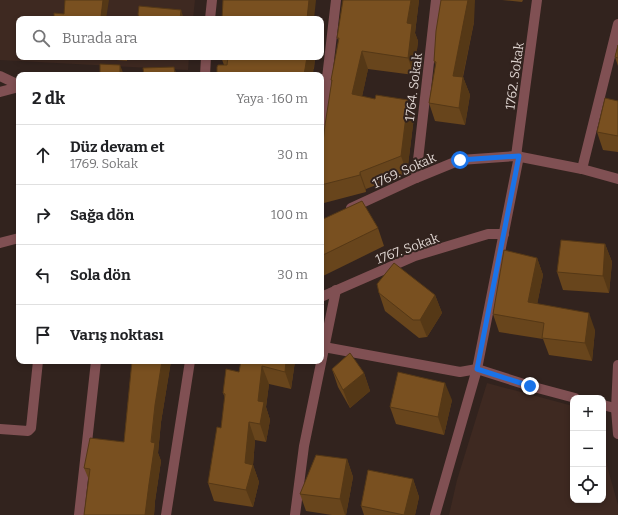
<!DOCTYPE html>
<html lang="tr">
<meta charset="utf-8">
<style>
:root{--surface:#fff;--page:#f2f2f2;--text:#202124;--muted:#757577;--line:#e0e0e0}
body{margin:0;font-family:Bitter,serif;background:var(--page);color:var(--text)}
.controls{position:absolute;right:12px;bottom:12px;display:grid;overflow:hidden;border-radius:8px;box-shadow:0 2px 6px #0003}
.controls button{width:36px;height:36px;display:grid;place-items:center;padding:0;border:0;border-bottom:1px solid var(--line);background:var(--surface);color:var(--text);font:20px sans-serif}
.stop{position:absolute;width:12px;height:12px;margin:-9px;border:3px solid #1a73e8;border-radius:50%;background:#fff}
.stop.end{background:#1a73e8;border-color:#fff;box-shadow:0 1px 4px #0008}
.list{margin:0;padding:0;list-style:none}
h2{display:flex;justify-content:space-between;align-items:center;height:52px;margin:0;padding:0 16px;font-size:17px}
h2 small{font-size:13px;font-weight:400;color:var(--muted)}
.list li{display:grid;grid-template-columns:26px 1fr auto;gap:12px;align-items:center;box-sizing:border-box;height:60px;padding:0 16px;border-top:1px solid var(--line)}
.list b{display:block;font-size:15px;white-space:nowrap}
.list p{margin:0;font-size:13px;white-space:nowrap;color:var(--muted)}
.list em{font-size:13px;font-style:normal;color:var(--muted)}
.icon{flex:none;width:22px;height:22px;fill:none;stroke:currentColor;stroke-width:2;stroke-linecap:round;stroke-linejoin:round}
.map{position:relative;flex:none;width:618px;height:515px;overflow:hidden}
.search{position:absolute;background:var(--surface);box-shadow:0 2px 6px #0003;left:16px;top:16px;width:308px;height:44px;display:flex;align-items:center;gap:10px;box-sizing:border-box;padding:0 14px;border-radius:8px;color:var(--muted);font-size:15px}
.panel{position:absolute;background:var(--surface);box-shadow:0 2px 6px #0003;left:16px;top:72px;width:308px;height:292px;border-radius:8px}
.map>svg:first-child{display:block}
.built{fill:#3e2921}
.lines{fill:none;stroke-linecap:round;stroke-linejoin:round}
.minor{stroke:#805053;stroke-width:10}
.wall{fill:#68451c}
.shaded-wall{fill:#553816}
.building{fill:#795020;stroke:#553816}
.route{stroke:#1a73e8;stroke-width:5}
.labels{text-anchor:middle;stroke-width:4;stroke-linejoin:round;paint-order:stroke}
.street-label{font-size:13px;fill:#ded4d0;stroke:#32231e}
</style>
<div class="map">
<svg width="618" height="515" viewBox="0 0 618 515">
<rect width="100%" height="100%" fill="#32231e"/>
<g class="built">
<path d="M0,0H195L193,19H19V57H189L188,70L0,60Z"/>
<path d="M487,383L573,406V500H603V419L606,462L618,505V515H449L457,480Z"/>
</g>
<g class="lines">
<g class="minor">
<path d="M210,19L212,0"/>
<path d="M205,75L206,57"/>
<path d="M0,76L19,85"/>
<path d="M0,92L19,87"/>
<path d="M321,130L336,0"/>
<path d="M516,156L537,0"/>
<path d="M582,169L618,24"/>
<path d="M416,178L436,0"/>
<path d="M351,208L416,178L460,160L516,156L582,169L618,179"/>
<path d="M0,243L19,238"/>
<path d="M321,297L415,256L488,234H504"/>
<path d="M324,347L460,372L477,369L530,386L575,398"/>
<path d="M618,365L616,409L618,434"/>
<path d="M603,405L618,409"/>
<path d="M0,429L28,431L31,428L38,361"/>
<path d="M79,515L96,361"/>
<path d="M166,515L190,361"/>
<path d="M295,515L304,446L336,290"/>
<path d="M435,515L477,369L519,156"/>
</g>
</g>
<g class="wall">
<path d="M343,0H419L415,33L418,41L414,75L368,69L362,96L414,117L407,173L366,189V192L324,203L321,195V159L332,82L331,80L339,41L337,38Z"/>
<path d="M502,0H523L522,2Z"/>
<path d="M474,22L463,77L470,95L465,125L435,121L429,103L436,67L434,61Z"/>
<path d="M618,45V66L615,57Z"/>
<path d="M85,57H127V61Z"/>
<path d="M221,57H315L314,69L224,65Z"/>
<path d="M618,101V152L603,150L597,132Z"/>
<path d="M321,220L378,228L384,246L321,277Z"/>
<path d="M605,244L612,262L609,293L563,290L557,272Z"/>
<path d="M537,258L543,275L537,304L595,330L592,361L549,355L543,339L499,332L493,314Z"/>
<path d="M379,293L435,295L442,313L427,337L419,338L385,311Z"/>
<path d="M132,361H171L161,422L158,453L161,461L155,501L154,515H84L89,480L84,468L124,442Z"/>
<path d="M241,361H295L291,389L269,384L266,407L270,420L266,442L255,440L253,465L259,482L253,507L214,501L208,483L221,428L225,398L223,393L239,372Z"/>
<path d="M332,369L364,373L370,391L350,408L338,387Z"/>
<path d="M452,400L444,435L396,424L390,407Z"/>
<path d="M347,459L353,477L346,515H332L306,511L300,494Z"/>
<path d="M413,479L419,497L415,515H364L361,506Z"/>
</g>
<g class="shaded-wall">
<path d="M103,0H109L106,19L101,17Z"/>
<path d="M309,0H316L314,19H307Z"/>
<path d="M411,0H419L415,33L418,41L414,75L408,58L407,23Z"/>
<path d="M468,0H475L474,22L459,94L453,76Z"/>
<path d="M181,10L184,19H180Z"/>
<path d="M362,51L368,69L359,111L352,94Z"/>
<path d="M307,57H315L313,75H304Z"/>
<path d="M120,65L124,75H120Z"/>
<path d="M174,67L177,75H175Z"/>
<path d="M463,77L470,95L465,125L459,108Z"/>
<path d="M408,100L414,117L407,173L401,156Z"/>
<path d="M360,172L366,189V192L360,175Z"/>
<path d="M605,244L612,262L609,293L603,276Z"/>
<path d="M537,258L543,275L534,320L528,302Z"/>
<path d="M435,295L442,313L427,337L420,320Z"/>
<path d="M589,313L595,330L592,361L585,343Z"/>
<path d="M162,361H171L161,422L158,453L161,461L155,501L154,515H145L155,405Z"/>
<path d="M286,361H295L291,389L285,372Z"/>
<path d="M262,366L269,384L266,407L270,420L266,442L260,424L258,401Z"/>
<path d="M364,373L370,391L350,408L343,390Z"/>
<path d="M445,383L452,400L444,435L438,417Z"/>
<path d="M249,422L255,440L253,465L259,482L253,507L246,490L245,463Z"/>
<path d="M347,459L353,477L346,515H345L340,499Z"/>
<path d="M413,479L419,497L415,515H404Z"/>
</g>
<g class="building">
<path d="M65,0H103L101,17L122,19H54V13L64,14Z"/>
<path d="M223,0H309L307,19H222Z"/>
<path d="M343,0H411L407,23L412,24L408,58L362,51L352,94L375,99L376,95L408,100L401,156L360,172V175L321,185V159L325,125L332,80H331L339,38H337Z"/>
<path d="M441,0H468L453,76L463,77L459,108L429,103L436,62L434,61L436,31Z"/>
<path d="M139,6L181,10L180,19H139L138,14Z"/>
<path d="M618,45V58L615,57Z"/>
<path d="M228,57H307L304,75H217V67L218,65H227Z"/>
<path d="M100,64L120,65V75H100Z"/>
<path d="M174,67L175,75H144L143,68Z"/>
<path d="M605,98L618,101V136L597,132Z"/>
<path d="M362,201L378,228L321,256V220Z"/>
<path d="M561,240L605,244L603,276L557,272Z"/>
<path d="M504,250L537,258L528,302L589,313L585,343L542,338L544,323L493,314Z"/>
<path d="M394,263L435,295L420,320H413L379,293L377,284Z"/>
<path d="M350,353L364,373L343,390L332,369Z"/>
<path d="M132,361H162L155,405L151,442L155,443L149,484L145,515H84L90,469L84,468L90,438L124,442Z"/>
<path d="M241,361H286L285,372L262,366L258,401L264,402L260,424L249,422L245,463L253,465L246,490L208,483L217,427L221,428L225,394L223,393L226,369L239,372Z"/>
<path d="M398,372L445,383L438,417L390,407Z"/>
<path d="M316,455L347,459L340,499L300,494Z"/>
<path d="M368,470L413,479L404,515L361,506Z"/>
</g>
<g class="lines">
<path class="route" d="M460,160L519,156L477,369L530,386"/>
</g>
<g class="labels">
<g class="street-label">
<text transform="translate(514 76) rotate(-82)" y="5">1762. Sokak</text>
<text transform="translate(413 87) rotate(-83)" y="5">1764. Sokak</text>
<text transform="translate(404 170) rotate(-24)" y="5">1769. Sokak</text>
<text transform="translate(407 248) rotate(-20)" y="5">1767. Sokak</text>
</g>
</g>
</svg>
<div class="controls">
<button>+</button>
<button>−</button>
<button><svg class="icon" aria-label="locate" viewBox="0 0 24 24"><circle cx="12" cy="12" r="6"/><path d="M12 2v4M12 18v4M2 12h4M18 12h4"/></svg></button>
</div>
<div class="stop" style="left:460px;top:160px"></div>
<div class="stop end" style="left:530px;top:386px"></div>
<div class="search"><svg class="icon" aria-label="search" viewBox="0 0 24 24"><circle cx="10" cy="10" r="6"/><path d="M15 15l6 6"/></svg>Burada ara</div>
<section class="panel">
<h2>2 dk<small>Yaya · 160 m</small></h2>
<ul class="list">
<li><svg class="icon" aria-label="ahead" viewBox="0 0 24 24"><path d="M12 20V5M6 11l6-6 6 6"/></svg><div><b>Düz devam et</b><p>1769. Sokak</p></div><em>30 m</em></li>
<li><svg class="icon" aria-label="right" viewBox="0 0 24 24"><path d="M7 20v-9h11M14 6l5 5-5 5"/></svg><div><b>Sağa dön</b></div><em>100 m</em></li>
<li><svg class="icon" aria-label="left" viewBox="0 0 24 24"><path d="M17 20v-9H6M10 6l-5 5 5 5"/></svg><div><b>Sola dön</b></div><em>30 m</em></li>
<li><svg class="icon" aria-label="arrive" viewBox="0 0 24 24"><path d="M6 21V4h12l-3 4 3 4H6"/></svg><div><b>Varış noktası</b></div></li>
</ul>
</section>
</div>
